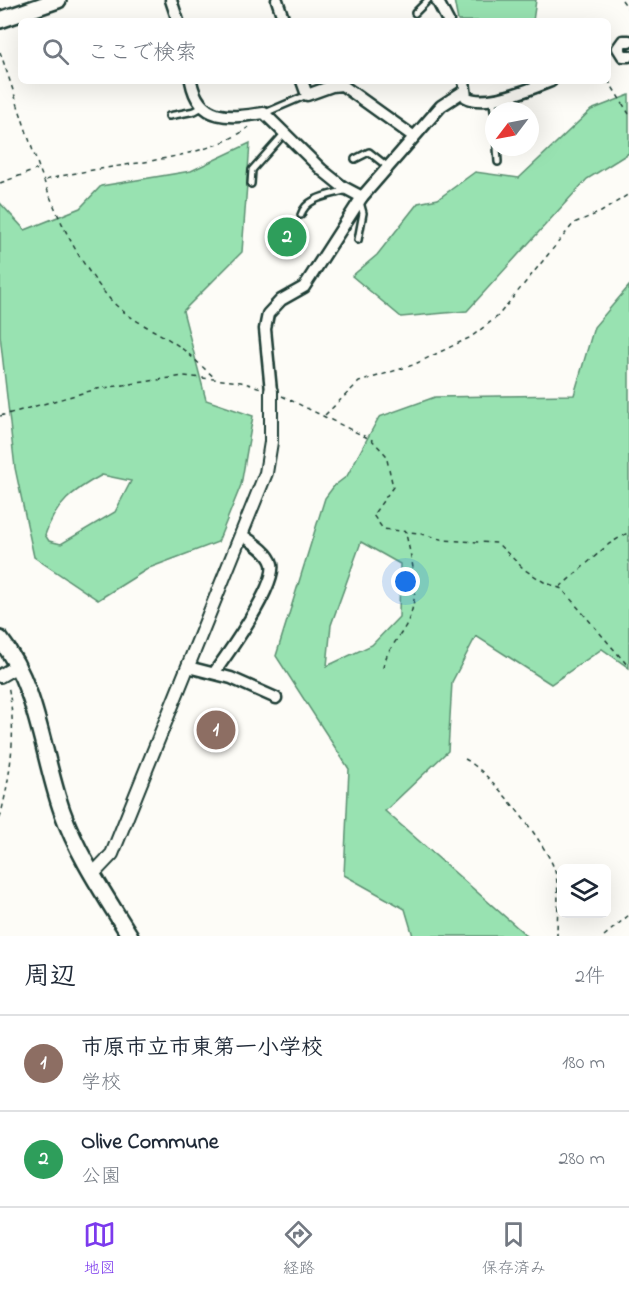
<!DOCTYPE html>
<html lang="ja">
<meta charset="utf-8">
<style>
:root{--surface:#fff;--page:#f6f6f7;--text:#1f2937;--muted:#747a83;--line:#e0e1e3;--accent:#7c3aed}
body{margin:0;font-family:"Indie Flower","Klee One",sans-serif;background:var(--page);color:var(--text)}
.controls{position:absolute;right:18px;bottom:18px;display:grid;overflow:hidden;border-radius:9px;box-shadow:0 6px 24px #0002}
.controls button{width:54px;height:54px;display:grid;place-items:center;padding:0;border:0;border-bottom:2px solid var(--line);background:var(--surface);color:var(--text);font:30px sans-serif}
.compass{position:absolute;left:485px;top:102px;width:54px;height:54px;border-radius:50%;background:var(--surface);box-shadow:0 6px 24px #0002;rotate:238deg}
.you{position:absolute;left:406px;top:582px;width:21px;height:21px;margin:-15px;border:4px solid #fff;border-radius:50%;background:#1a73e8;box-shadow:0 0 0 9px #1a73e833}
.badge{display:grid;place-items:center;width:39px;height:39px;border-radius:50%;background:var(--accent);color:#fff;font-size:20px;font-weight:700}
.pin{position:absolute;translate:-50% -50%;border:3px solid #fff;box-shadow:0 2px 6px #0006}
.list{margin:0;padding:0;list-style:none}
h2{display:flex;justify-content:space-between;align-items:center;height:78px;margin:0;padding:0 24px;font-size:26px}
h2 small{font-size:20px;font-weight:400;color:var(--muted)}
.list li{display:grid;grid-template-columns:39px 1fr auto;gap:18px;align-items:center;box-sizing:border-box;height:96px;padding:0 24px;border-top:2px solid var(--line)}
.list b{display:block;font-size:22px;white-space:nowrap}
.list p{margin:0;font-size:20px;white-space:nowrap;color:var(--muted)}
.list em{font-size:20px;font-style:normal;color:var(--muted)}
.icon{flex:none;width:33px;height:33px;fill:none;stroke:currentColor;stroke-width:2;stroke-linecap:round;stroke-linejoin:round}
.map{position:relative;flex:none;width:629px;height:936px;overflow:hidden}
.search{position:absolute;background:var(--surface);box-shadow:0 6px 24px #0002;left:18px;right:18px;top:18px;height:66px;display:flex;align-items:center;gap:15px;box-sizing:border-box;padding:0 21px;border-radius:9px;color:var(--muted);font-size:22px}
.sheet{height:270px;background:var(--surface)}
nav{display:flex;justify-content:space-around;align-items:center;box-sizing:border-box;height:84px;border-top:2px solid var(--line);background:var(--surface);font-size:16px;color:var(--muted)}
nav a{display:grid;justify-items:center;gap:3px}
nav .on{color:var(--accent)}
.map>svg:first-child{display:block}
.green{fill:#98e2b1;stroke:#5c9072;stroke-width:1.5;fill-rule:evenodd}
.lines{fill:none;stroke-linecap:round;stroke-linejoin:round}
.service-casing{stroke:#1f3d34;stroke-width:10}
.minor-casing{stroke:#1f3d34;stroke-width:15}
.tertiary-casing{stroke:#1f3d34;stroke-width:16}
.secondary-casing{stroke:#1f3d34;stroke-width:20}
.path{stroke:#1f3d34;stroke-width:1.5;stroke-dasharray:4.5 4.5;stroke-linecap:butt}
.service{stroke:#fdfcf7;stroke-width:5}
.minor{stroke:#fdfcf7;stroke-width:10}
.tertiary{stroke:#fdfcf7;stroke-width:12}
.secondary{stroke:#fdfcf7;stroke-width:15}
</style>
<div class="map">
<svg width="629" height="936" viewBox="0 0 629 936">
<rect width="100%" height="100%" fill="#fdfcf7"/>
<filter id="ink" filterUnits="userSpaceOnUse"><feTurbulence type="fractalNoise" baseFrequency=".0167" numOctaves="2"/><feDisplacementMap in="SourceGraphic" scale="12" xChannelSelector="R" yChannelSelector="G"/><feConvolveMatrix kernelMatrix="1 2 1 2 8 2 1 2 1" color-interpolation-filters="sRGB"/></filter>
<g filter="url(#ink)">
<g class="green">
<path d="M454,0H536L533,21H458Z"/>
<path d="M629,95V153L587,179L467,311L401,317L352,276L377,255L418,203L438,199L475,172L519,178L591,110Z"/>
<path d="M250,143L242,252L183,311L206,400L253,416L241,485L218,542L149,568L98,600L34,557L15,468L0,335V203L25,230L80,208L101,186L191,171ZM102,475L131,481L115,512L61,544L49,541L45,535C55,504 74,490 102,475Z"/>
<path d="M629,286V668L602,649L551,684L476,636L452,682L448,751L385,811L527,936H413L405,909L344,875L349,769L276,656L325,498L334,486L347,476L379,417L435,397L574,395L594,327ZM361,542L400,564L399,617L372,645L327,666L331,625Z"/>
</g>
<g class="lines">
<defs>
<g id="service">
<path d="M415,13L428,0"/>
<path d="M493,100L494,111"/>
<path d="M265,113L307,95"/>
<path d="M169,116L195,111L204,106"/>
<path d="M497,147L498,162"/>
<path d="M355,159L369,152L388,167"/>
<path d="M251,184L252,170L284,134"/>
<path d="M301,215C306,197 331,195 347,190"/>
<path d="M358,240L363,213L360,202"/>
</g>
<g id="minor">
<path d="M171,0L178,21"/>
<path d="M277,0L284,21"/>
<path d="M437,0L448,21"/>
<path d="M629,41H623L618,48L623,56H629"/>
<path d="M191,81C199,123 231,118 264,113L322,170L343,187L362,197"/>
<path d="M302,81L307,95L332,86L342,85L413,136"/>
<path d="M464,81L466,97C485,108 531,89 551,81"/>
<path d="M271,391L265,329L268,314L281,300L304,287L362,197L441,106L464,91"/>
<path d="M188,667L231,678L276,698"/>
<path d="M214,673C227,655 277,585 272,564C269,552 252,542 242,535"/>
</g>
<g id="tertiary">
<path d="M0,676L17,666"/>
<path d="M92,875L112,854L266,473L271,442V391"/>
</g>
<g id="secondary">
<path d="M0,20L58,0"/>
<path d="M0,639C38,687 42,754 62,811C78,856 105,895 130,936"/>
</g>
</defs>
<use href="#service" class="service-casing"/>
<use href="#minor" class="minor-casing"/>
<use href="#tertiary" class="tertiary-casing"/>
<use href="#secondary" class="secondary-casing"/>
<g class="path">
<path d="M622,0L629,10"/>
<path d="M0,52C30,136 50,228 109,298C129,321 157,330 180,347C192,356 203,368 215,378"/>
<path d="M608,80L629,114"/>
<path d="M46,180C103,163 208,163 251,125"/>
<path d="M0,183L41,168"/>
<path d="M282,396L372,440L386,455L393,487L373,515L383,529L418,533L444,540L497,543L525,570L544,582L562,589L629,667"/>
<path d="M325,415L359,382L413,365L471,337L497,317L574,223L601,212L629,194"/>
<path d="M0,416L97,389L184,376L241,382L261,388"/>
<path d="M560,587L609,544L629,532"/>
<path d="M383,668C386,651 397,641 405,627C422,596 413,566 406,534"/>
<path d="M465,759C490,772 547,844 555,871C560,891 557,915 557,936"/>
<path d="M0,818C11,773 17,731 8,685"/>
<path d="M604,936L629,915"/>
</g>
<use href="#service" class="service"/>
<use href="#minor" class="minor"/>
<use href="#tertiary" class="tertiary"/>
<use href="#secondary" class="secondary"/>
</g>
</g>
</svg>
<div class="controls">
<button><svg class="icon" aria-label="layers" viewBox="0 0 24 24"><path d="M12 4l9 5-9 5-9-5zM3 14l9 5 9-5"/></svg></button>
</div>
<svg class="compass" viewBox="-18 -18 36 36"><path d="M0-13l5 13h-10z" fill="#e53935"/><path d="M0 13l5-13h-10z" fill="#747a83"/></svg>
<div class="you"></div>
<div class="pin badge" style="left:216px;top:730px;background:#8d6e63">1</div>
<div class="pin badge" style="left:287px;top:237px;background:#2e9e5b">2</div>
<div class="search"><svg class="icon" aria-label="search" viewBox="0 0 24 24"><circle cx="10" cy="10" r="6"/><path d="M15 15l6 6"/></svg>ここで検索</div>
</div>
<section class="sheet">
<h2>周辺<small>2件</small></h2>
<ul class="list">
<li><span class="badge" style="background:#8d6e63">1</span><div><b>市原市立市東第一小学校</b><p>学校</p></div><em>180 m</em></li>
<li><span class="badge" style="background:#2e9e5b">2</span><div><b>Olive Commune</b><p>公園</p></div><em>280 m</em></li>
</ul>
</section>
<nav>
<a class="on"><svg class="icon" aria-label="map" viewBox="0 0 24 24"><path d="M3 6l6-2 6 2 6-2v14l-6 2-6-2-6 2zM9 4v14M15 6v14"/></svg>地図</a>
<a><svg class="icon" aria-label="directions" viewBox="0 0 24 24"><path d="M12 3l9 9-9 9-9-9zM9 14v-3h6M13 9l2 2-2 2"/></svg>経路</a>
<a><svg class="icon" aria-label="saved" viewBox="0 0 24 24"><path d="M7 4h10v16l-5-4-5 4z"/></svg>保存済み</a>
</nav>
